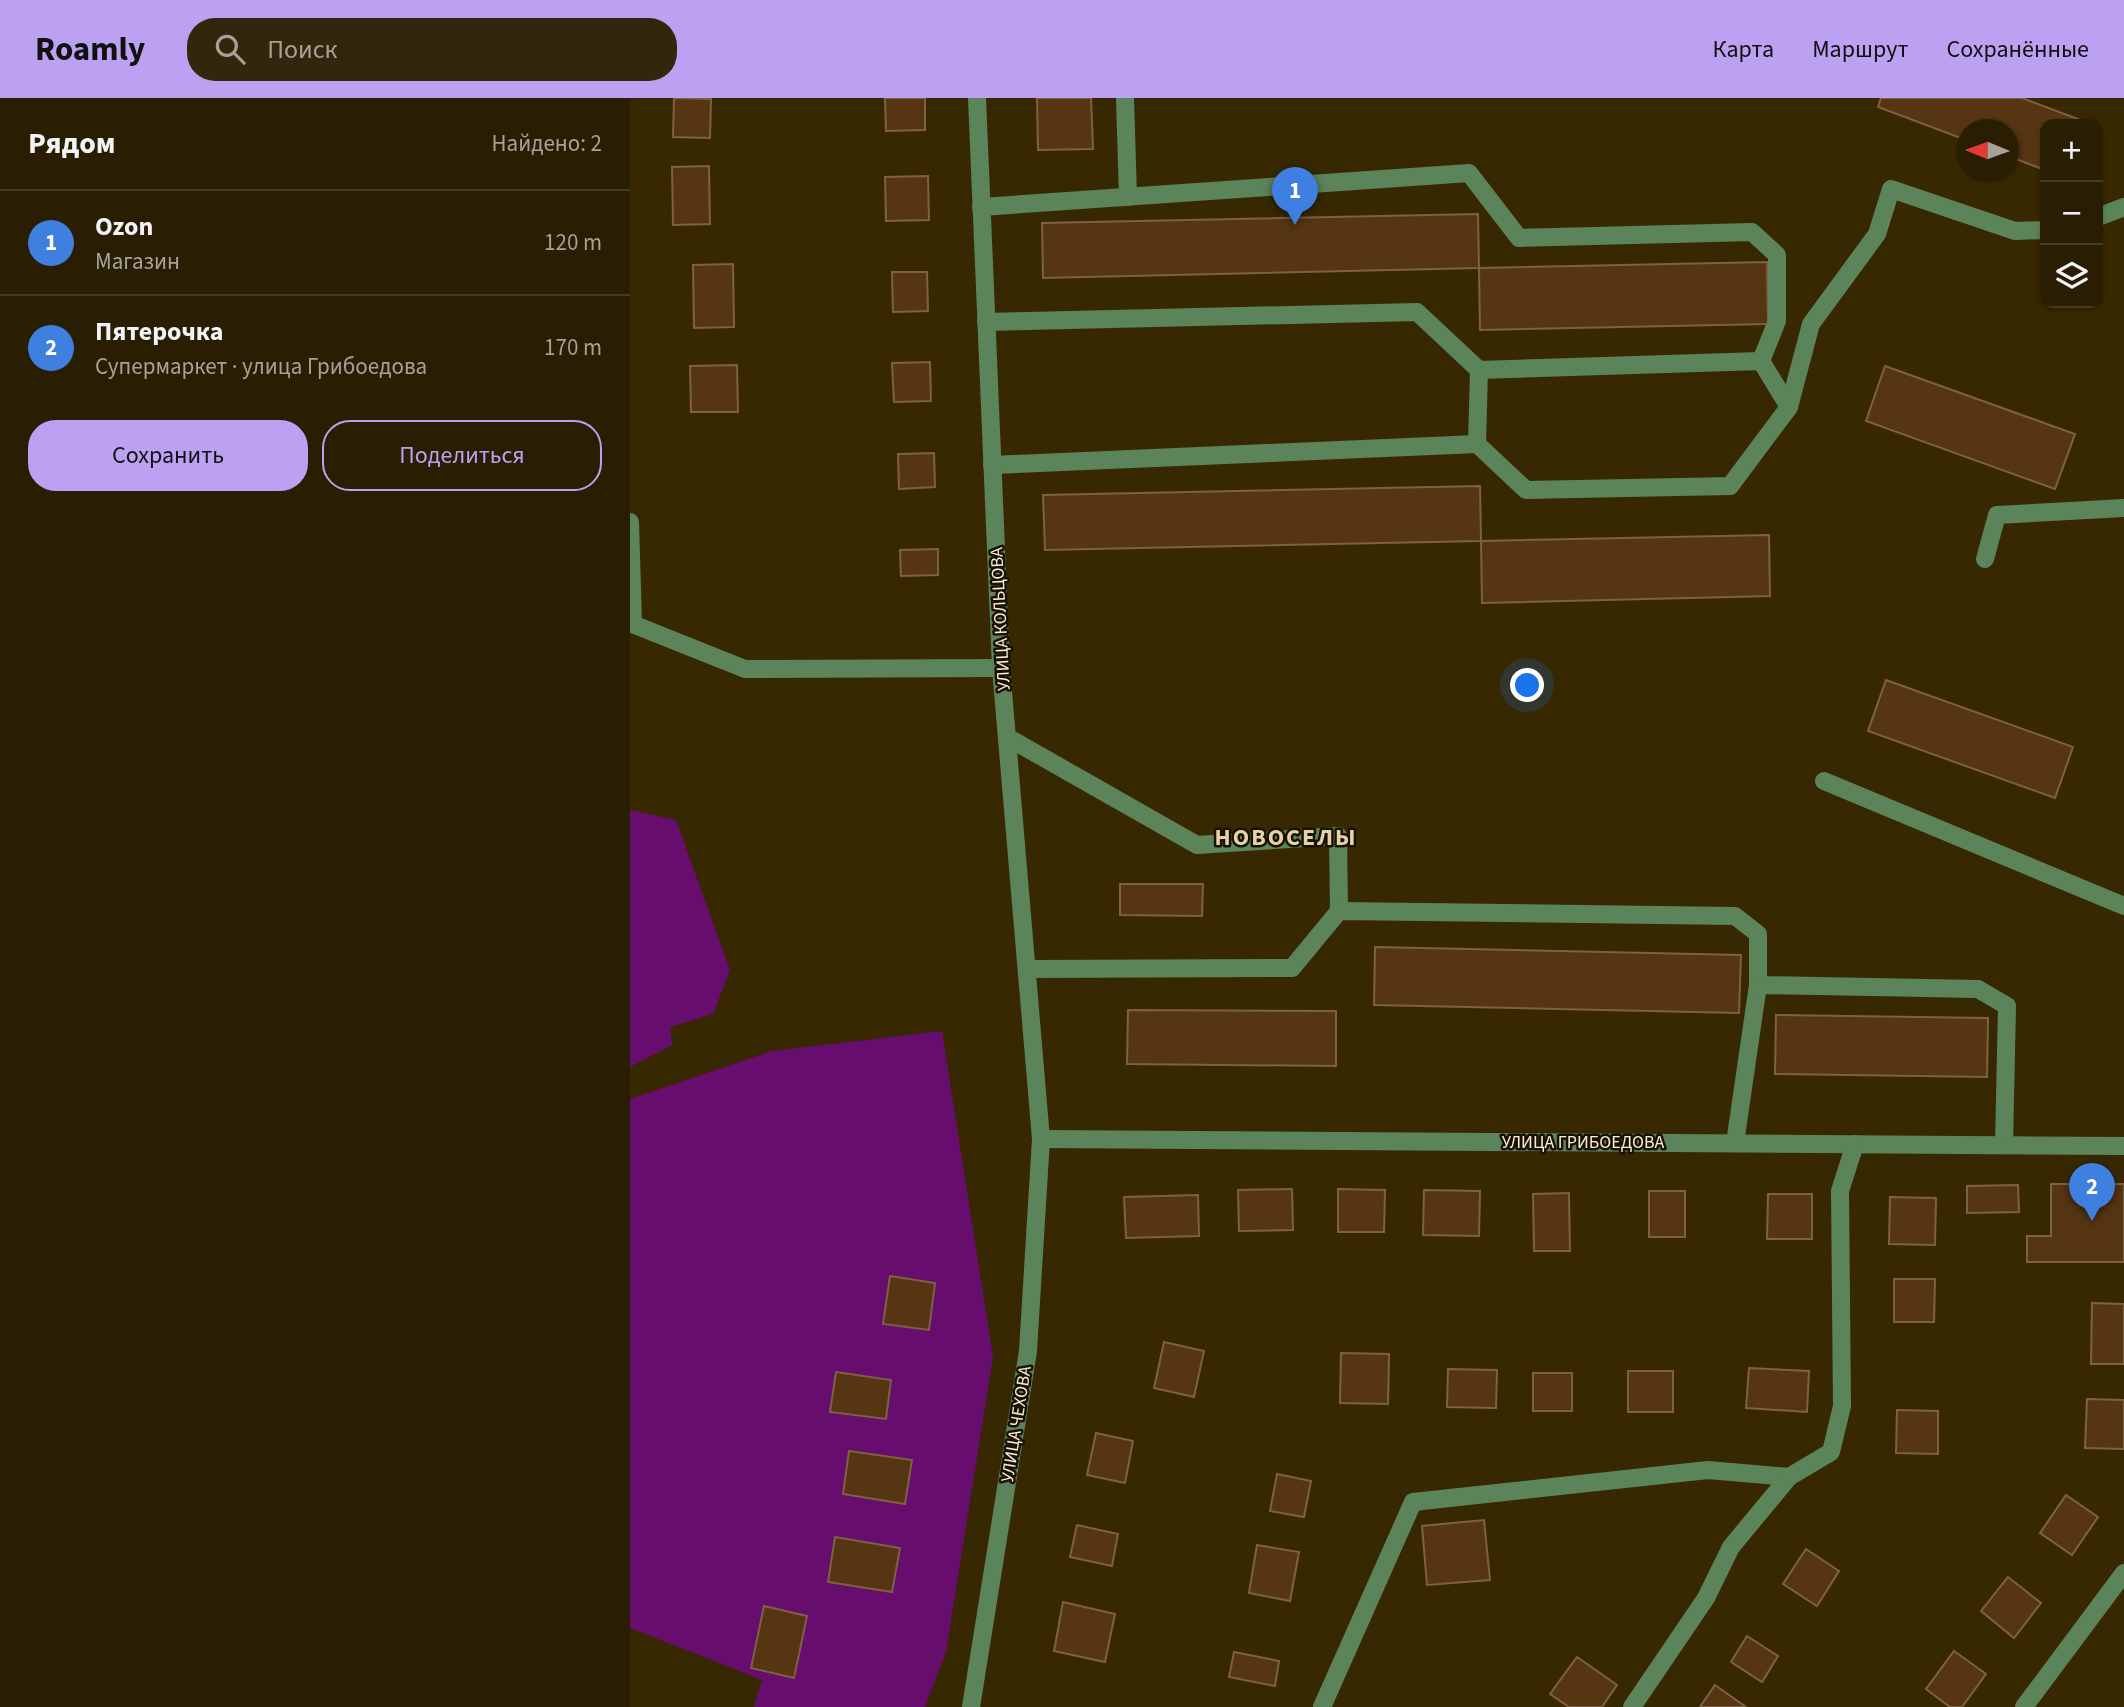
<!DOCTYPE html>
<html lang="ru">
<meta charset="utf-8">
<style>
:root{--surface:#2a1e02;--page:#32270c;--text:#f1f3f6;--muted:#a5a299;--line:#463c24;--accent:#bca0f2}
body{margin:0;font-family:"Source Sans 3",sans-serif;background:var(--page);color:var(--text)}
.controls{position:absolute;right:21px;top:21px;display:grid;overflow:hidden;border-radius:14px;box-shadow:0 2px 5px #0004}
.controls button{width:63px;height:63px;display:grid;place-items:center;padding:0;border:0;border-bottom:2px solid var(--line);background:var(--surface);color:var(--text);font:35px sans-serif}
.compass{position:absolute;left:1326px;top:21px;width:63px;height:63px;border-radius:50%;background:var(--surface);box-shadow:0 2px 5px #0004;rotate:271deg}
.you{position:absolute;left:898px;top:588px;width:24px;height:24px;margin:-18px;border:5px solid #fff;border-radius:50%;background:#1a73e8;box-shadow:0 0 0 10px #1a73e833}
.badge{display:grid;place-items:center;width:46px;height:46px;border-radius:50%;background:var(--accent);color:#fff;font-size:23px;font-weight:700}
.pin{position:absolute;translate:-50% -58px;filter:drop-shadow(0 2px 4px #0008)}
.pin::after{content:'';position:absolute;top:37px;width:24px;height:21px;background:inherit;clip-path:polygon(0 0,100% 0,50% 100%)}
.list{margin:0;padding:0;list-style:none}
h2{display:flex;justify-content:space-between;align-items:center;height:91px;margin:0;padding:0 28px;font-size:30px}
h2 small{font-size:23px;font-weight:400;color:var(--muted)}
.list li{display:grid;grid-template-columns:46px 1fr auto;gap:21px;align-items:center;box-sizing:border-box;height:105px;padding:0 28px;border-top:2px solid var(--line)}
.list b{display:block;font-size:26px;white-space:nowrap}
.list p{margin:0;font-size:23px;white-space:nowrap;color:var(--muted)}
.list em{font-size:23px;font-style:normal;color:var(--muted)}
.actions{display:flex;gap:14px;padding:21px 28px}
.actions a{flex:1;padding:16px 0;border:2px solid var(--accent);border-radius:28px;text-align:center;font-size:24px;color:var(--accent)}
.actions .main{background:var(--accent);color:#111}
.icon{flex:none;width:38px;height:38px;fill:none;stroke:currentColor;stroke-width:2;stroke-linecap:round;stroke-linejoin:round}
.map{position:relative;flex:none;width:1494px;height:1609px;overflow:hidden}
header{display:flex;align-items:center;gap:42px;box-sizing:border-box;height:98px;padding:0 35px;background:var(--accent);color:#111}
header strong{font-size:33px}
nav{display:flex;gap:38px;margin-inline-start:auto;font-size:24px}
.search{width:490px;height:63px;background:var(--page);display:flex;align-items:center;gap:18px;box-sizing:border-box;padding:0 24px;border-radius:28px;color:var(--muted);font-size:26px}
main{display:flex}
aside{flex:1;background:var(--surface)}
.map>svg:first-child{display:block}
.green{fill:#660d6e}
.building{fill:#563512;stroke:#7e6044;stroke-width:2}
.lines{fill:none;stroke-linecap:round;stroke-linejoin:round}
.minor{stroke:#5c845b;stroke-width:18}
.labels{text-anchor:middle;stroke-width:5;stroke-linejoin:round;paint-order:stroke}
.street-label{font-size:18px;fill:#f7edd9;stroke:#191204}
.district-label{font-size:24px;font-weight:bold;letter-spacing:2px;fill:#e5d1aa;stroke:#191204}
</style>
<header>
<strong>Roamly</strong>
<div class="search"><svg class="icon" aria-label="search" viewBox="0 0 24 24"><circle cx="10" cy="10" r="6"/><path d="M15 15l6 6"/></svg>Поиск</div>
<nav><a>Карта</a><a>Маршрут</a><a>Сохранённые</a></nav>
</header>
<main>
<aside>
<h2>Рядом<small>Найдено: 2</small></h2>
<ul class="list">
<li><span class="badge" style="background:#3f7fe0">1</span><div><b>Ozon</b><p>Магазин</p></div><em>120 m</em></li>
<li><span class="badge" style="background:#3f7fe0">2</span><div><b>Пятерочка</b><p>Супермаркет · улица Грибоедова</p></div><em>170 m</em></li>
</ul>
<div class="actions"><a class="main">Сохранить</a><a>Поделиться</a></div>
</aside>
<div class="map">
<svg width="1494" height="1609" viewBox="0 0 1494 1609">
<rect width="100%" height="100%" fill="#382802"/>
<g class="green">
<path d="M0,712L46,722L100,872L83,916L40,929L42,947L0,969Z"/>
<path d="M312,933L363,1259L316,1554L295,1609H124L132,1582L0,1530V1001L142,953Z"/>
</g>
<g class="building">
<path d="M44,0L81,1L80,40L43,39Z"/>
<path d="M255,0H295V32L256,33Z"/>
<path d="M407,0H461L463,51L408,52Z"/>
<path d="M1251,0H1392L1461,26H1415V72L1378,58V32H1336V42L1248,9Z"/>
<path d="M79,68L80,126L43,127L42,69Z"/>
<path d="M298,78L299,122L256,123L255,79Z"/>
<path d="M848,116L849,170L413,180L412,125Z"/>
<path d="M1137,164L1138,226L850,232L849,170Z"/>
<path d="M103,166L104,229L64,230L63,167Z"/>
<path d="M262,174H297L298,213L263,214Z"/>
<path d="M300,264L301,303L264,304L262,265Z"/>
<path d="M107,267L108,314H61L60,268Z"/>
<path d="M1255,268L1445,336L1425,391L1236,323Z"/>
<path d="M304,355L305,389L269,391L268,356Z"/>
<path d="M850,388L851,443L415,452L413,397Z"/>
<path d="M1139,437L1140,498L852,505L851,443Z"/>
<path d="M308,451V477L271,478L270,452Z"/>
<path d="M1256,582L1443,649L1425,700L1238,633Z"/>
<path d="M490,786H573L572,818L490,817Z"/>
<path d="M745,849L1111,857L1109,915L744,907Z"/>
<path d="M498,912L706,913V968L497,966Z"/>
<path d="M1146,917L1358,920L1357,979L1145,976Z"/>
<path d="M1421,1086H1494V1164H1397V1138H1421Z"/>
<path d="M1388,1087L1389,1114L1337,1115V1088Z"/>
<path d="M662,1091L663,1132L609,1133L608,1092Z"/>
<path d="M708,1091L755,1092L754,1134H708Z"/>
<path d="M794,1092L850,1093L849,1138L793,1137Z"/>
<rect x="1019" y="1093" width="36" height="46"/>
<path d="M939,1095L940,1153H904L903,1096Z"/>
<path d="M1138,1096H1182V1141H1137Z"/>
<path d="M568,1097L569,1138L496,1140L494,1099Z"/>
<path d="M1260,1099L1306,1100L1305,1147L1259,1146Z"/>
<path d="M260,1178L305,1185L299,1232L253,1226Z"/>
<path d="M1264,1181H1305L1304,1224H1264Z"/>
<path d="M1462,1205L1494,1206V1266H1461Z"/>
<path d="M534,1244L574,1253L564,1299L524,1290Z"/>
<path d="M711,1255L759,1256L758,1306L710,1305Z"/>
<path d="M1119,1270L1179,1273L1177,1314L1116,1310Z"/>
<path d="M818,1271L867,1272L866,1310L817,1309Z"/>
<rect x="998" y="1273" width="45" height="41"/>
<path d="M206,1274L261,1282L256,1321L200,1314Z"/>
<rect x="903" y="1275" width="39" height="38"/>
<path d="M1457,1301L1494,1302V1351L1455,1350Z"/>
<path d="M1267,1312L1308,1313V1356L1266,1355Z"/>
<path d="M466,1335L503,1343L495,1385L457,1377Z"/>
<path d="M219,1353L282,1362L275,1406L213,1396Z"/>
<path d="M647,1376L681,1383L674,1419L640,1413Z"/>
<path d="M1436,1397L1468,1419L1442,1457L1410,1435Z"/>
<path d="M854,1422L860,1482L797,1487L792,1428Z"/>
<path d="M447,1427L488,1436L482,1468L440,1459Z"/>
<path d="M205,1439L270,1450L262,1494L198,1484Z"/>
<path d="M627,1447L669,1454L660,1503L619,1495Z"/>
<path d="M1176,1451L1209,1473L1187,1508L1153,1486Z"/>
<path d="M1378,1479L1411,1505L1384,1540L1351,1513Z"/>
<path d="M433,1504L485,1516L475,1564L424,1553Z"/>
<path d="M134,1508L177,1518L164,1580L121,1570Z"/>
<path d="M1117,1538L1148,1558L1132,1584L1101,1564Z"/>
<path d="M1324,1553L1356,1576L1332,1609H1320L1296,1591Z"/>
<path d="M604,1554L649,1563L645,1588L599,1579Z"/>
<path d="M947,1559L987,1587L972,1609H939L920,1596Z"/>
<path d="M1085,1587L1116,1609H1070Z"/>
</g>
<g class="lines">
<g class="minor">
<path d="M495,0L498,99"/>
<path d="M351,109L839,75L889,140L1122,134L1147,157V223L1131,263"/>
<path d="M1468,119L1494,109"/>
<path d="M356,224L787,214L849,272L1131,263L1159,309"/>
<path d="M847,346L849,272"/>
<path d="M362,367L847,346L896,392L1100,388L1159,309L1181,226L1247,136L1261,91L1385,133L1415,132"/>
<path d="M0,424L3,525"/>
<path d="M1355,461L1367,417L1494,410"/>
<path d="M0,525L115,571L371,570"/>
<path d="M377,639L567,747L708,738L709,813"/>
<path d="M1194,683L1494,808"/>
<path d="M397,871L662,870L709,813L1105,818L1128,836V887L1105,1045"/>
<path d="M1128,887L1348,891L1377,908L1374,1047"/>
<path d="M411,1041L1494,1048"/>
<path d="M341,1609L398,1253L411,1041L371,570L347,0"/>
<path d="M692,1609L783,1404L1078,1372L1159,1379"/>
<path d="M1002,1609L1076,1500L1101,1449L1159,1379L1201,1354L1212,1308L1210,1093L1225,1046"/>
<path d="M1394,1609L1494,1475"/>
</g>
</g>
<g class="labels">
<g class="street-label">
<text transform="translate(370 521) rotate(-93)" y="6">УЛИЦА КОЛЬЦОВА</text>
<text x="953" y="1050">УЛИЦА ГРИБОЕДОВА</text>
<text transform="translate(386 1326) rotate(-81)" y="6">УЛИЦА ЧЕХОВА</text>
</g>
<g class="district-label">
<text x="656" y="747">НОВОСЕЛЫ</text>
</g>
</g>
</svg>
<div class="controls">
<button>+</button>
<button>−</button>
<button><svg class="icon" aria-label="layers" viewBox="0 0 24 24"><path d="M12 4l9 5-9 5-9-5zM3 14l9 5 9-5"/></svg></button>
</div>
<svg class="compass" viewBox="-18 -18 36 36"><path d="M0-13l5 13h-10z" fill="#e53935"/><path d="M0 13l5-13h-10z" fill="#a5a299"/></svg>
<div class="you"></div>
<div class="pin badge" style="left:665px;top:127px;background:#3f7fe0">1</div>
<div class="pin badge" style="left:1462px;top:1123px;background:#3f7fe0">2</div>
</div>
</main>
